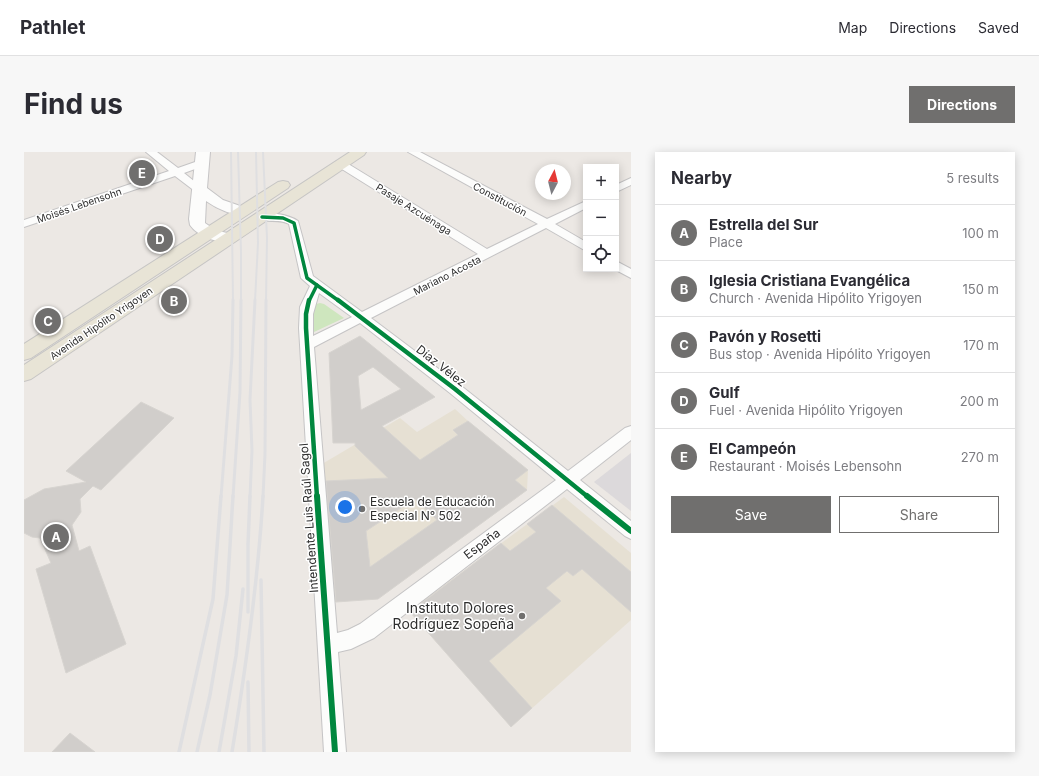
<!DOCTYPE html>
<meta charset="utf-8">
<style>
:root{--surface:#fff;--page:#f7f7f7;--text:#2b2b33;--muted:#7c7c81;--line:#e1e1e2;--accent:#706f6e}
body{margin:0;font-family:Inter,sans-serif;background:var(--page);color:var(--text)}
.controls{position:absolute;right:12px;top:12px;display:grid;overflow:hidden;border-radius:0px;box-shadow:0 2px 10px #0003}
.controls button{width:36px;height:36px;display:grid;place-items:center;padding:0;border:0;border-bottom:1px solid var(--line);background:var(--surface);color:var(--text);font:20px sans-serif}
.compass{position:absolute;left:511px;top:12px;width:36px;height:36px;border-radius:50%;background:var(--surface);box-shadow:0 2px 10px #0003;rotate:7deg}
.you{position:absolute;left:321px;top:355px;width:14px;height:14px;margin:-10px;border:3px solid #fff;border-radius:50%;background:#1a73e8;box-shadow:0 0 0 6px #1a73e833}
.badge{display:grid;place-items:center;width:26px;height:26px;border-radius:50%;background:var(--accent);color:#fff;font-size:13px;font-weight:700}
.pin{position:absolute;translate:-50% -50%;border:2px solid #fff;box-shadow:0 1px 4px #0006}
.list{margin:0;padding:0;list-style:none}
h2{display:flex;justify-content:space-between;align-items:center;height:52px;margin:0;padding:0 16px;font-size:17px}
h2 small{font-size:13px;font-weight:400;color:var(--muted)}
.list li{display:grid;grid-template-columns:26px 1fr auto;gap:12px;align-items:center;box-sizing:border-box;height:56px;padding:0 16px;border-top:1px solid var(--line)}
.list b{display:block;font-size:15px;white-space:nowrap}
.list p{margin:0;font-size:13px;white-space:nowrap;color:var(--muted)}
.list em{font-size:13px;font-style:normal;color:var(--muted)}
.actions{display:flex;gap:8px;padding:12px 16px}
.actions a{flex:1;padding:9px 0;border:1px solid var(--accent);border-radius:0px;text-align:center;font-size:14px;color:var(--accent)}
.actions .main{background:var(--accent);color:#fff}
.icon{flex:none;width:22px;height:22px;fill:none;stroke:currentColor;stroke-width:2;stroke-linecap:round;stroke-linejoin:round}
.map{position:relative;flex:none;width:607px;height:600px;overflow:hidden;border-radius:0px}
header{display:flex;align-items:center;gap:24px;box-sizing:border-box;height:56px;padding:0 20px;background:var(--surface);border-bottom:1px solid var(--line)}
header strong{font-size:19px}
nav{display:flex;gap:22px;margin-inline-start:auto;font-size:14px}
.intro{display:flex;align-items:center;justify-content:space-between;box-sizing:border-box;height:96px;padding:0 24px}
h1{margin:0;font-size:28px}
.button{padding:10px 18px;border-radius:0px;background:var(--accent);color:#fff;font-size:14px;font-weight:700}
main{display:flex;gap:24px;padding:0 24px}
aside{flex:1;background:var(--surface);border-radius:0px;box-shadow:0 2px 10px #0003}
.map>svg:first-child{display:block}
.industrial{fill:#dcd9db}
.education{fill:#e6e0d3}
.green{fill:#cee6be}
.building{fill:#d1cecb;stroke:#d7d4d0;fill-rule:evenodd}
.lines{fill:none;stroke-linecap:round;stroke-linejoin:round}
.street-casing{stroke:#c5c4c5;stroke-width:2}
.secondary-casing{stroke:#c5c4c5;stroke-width:2}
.primary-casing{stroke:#c6c5c4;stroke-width:2}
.street{fill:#fcfcfb;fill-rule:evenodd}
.secondary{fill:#fcfcfb;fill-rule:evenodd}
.primary{fill:#e8e4d6;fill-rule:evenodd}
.rail-far2{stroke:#dfdfe1;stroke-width:2}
.rail-far1{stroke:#dfdfe1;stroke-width:3}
.rail{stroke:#dfdfe1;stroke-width:3.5}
.cycleway-far2-casing{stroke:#fff;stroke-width:5.5}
.cycleway-far1-casing{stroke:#fff;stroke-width:7}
.cycleway-casing{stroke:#fff;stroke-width:8}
.cycleway-far2{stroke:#00873e;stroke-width:3.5}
.cycleway-far1{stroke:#00873e;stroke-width:4.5}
.cycleway{stroke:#00873e;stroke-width:6}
.poi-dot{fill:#706f6e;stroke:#fff;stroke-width:1.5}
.labels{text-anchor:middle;stroke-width:3;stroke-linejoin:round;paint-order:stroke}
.far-street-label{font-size:10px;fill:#2e2e2e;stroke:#fff}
.street-label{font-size:12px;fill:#2e2e2e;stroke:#fff}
.poi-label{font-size:12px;fill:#2e2e2e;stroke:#fff;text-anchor:start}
.near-poi-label{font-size:14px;fill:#2e2e2e;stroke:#fff;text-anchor:end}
</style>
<header>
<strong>Pathlet</strong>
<nav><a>Map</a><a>Directions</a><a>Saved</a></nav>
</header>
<div class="intro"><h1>Find us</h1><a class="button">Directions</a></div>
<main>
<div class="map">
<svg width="607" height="600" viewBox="0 0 607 600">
<rect width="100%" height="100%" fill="#ece8e4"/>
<path class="industrial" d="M607,301V359L570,330Z"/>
<g class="education">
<path d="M431,257L444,269L504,318L503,338L354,447L310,450L298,312L376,266L393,280Z"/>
<path d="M540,345L607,401V468L487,575L385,459Z"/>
</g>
<path class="green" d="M296,151L300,152L320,166L290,180L289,158L292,152Z"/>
<g class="building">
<path d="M336,184L411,245L358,274L396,308L434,283L429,278L444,269L504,318L491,328L503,338L354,447L312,450L302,329L364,326L331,294V291H309L305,201ZM349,215L377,237L337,258L334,224ZM391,347L413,368L346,415L342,379Z"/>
<path d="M117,250L150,266L77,338L69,334L56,347L57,360L48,373L55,399L66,394L102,492L42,521L12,417L27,411L16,386L8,385L0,381V348L20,337L62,330L42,319Z"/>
<path d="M528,353L607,420V460L558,417L549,424L543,419L522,436L537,449L465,509L508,556L487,575L386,460L477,391L486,399L512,380L503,372Z"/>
<path d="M46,581L71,600H28Z"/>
</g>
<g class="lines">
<defs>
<g id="street">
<path d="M122,0H133L154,16L174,9H182L183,11L182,13L160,21L181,38L176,41L172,40L151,24L0,75V68L145,19Z"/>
<path d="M384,0H396L523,67L562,49V56L531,72L562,90V99L522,76L347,166L436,233L544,319L601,276L607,274V288L556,328L607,369V387L601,384L543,337L350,486L327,497L314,500L322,600H300L275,176L276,155L286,134L277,126L265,72C255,66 239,72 232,65C240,57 266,63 274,69L289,124L338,160L454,102L313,14L312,12L313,10H321L463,97L514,72ZM295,141L328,165L289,184V162ZM336,171L426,241L532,328L336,472L324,478L313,481L290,195Z"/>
<path d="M607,26V33L592,40V33Z"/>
<path d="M592,109L607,117V126L590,117H592Z"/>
</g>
<path id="secondary" d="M172,0H186L183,36L199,48L222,56L225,59L222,62C210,65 192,56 182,49L181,71L191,78L211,83L213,86L211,89C197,93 174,85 166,73L165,67Z"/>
<g id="primary">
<path d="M326,0H342L340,3L7,227L0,229V213Z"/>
<path d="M259,29L264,30L266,33L264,36L7,206L0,208V192L254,30Z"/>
</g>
</defs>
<use href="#street" class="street-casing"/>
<use href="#secondary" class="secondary-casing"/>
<use href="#primary" class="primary-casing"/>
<use href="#street" class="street"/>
<use href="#secondary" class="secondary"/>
<use href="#primary" class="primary"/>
<g class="rail-far2">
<path d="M207,0L209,149"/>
<path d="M214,0L217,100V149"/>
<path d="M239,0L243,86L242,149"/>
<path d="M231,149L234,91L232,0"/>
</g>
<g class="rail-far1">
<path d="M197,345L208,204L209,148"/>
<path d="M209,345L216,240L217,148"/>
<path d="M226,345L228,299L226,248L231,148"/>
<path d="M239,345L241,302L242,148"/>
</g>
<g class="rail">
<path d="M237,428L240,600"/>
<path d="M224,460V393L226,344"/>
<path d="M224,530L225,600"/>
<path d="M155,600L189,447L197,344"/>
<path d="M173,600L186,543L203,443L209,344"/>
<path d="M195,600L212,504L219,437"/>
<path d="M208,600C222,515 234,430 239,344"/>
</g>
<defs>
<g id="cycleway-far2">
<path d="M238,65L259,66L270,71L283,126L315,149"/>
<path d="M285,149L293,133"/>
</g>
<g id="cycleway-far1">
<path d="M285,148L282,162V176L293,345"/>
<path d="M314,148L431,237L564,345"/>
</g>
<g id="cycleway">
<path d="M293,344L311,600"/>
<path d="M563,344L607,379"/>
</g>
</defs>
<use href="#cycleway-far2" class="cycleway-far2-casing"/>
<use href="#cycleway-far1" class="cycleway-far1-casing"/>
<use href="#cycleway" class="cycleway-casing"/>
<use href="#cycleway-far2" class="cycleway-far2"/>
<use href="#cycleway-far1" class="cycleway-far1"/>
<use href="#cycleway" class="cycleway"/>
</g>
<g class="poi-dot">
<circle cx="338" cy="357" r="4"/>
<circle cx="498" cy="464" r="4"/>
</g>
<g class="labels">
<g class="far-street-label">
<text transform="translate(476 47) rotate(28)" y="4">Constitución</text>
<text transform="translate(55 53) rotate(-19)" y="4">Moisés Lebensohn</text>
<text transform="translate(390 57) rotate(32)" y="4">Pasaje Azcuénaga</text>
<text transform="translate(423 123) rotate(-27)" y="4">Mariano Acosta</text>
<text transform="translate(77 171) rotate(-34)" y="4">Avenida Hipólito Yrigoyen</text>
</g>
<g class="street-label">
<text transform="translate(417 214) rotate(38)" y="4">Díaz Vélez</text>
<text transform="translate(285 366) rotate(-94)" y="4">Intendente Luis Raúl Sagol</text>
<text transform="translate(458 392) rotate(-37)" y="4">España</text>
</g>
<g class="poi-label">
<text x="346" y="354">Escuela de Educación<tspan x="346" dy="14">Especial N° 502</tspan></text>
</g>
<g class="near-poi-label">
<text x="490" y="461">Instituto Dolores<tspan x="490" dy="16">Rodríguez Sopeña</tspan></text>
</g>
</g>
</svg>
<div class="controls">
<button>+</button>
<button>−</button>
<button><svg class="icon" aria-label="locate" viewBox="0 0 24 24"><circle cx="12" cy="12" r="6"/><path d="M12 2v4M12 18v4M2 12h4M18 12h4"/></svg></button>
</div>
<svg class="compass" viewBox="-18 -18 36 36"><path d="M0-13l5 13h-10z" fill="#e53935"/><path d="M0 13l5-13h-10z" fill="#7c7c81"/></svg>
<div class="you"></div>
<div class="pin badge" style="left:32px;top:385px">A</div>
<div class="pin badge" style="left:150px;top:149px">B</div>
<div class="pin badge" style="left:24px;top:169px">C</div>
<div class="pin badge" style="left:136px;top:87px">D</div>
<div class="pin badge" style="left:118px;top:21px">E</div>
</div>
<aside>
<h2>Nearby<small>5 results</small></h2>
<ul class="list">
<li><span class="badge">A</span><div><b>Estrella del Sur</b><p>Place</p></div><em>100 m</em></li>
<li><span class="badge">B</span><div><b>Iglesia Cristiana Evangélica</b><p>Church · Avenida Hipólito Yrigoyen</p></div><em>150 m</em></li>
<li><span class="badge">C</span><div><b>Pavón y Rosetti</b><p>Bus stop · Avenida Hipólito Yrigoyen</p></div><em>170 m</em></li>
<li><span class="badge">D</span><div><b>Gulf</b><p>Fuel · Avenida Hipólito Yrigoyen</p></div><em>200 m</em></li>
<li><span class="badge">E</span><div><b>El Campeón</b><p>Restaurant · Moisés Lebensohn</p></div><em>270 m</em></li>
</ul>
<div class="actions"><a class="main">Save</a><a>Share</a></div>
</aside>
</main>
